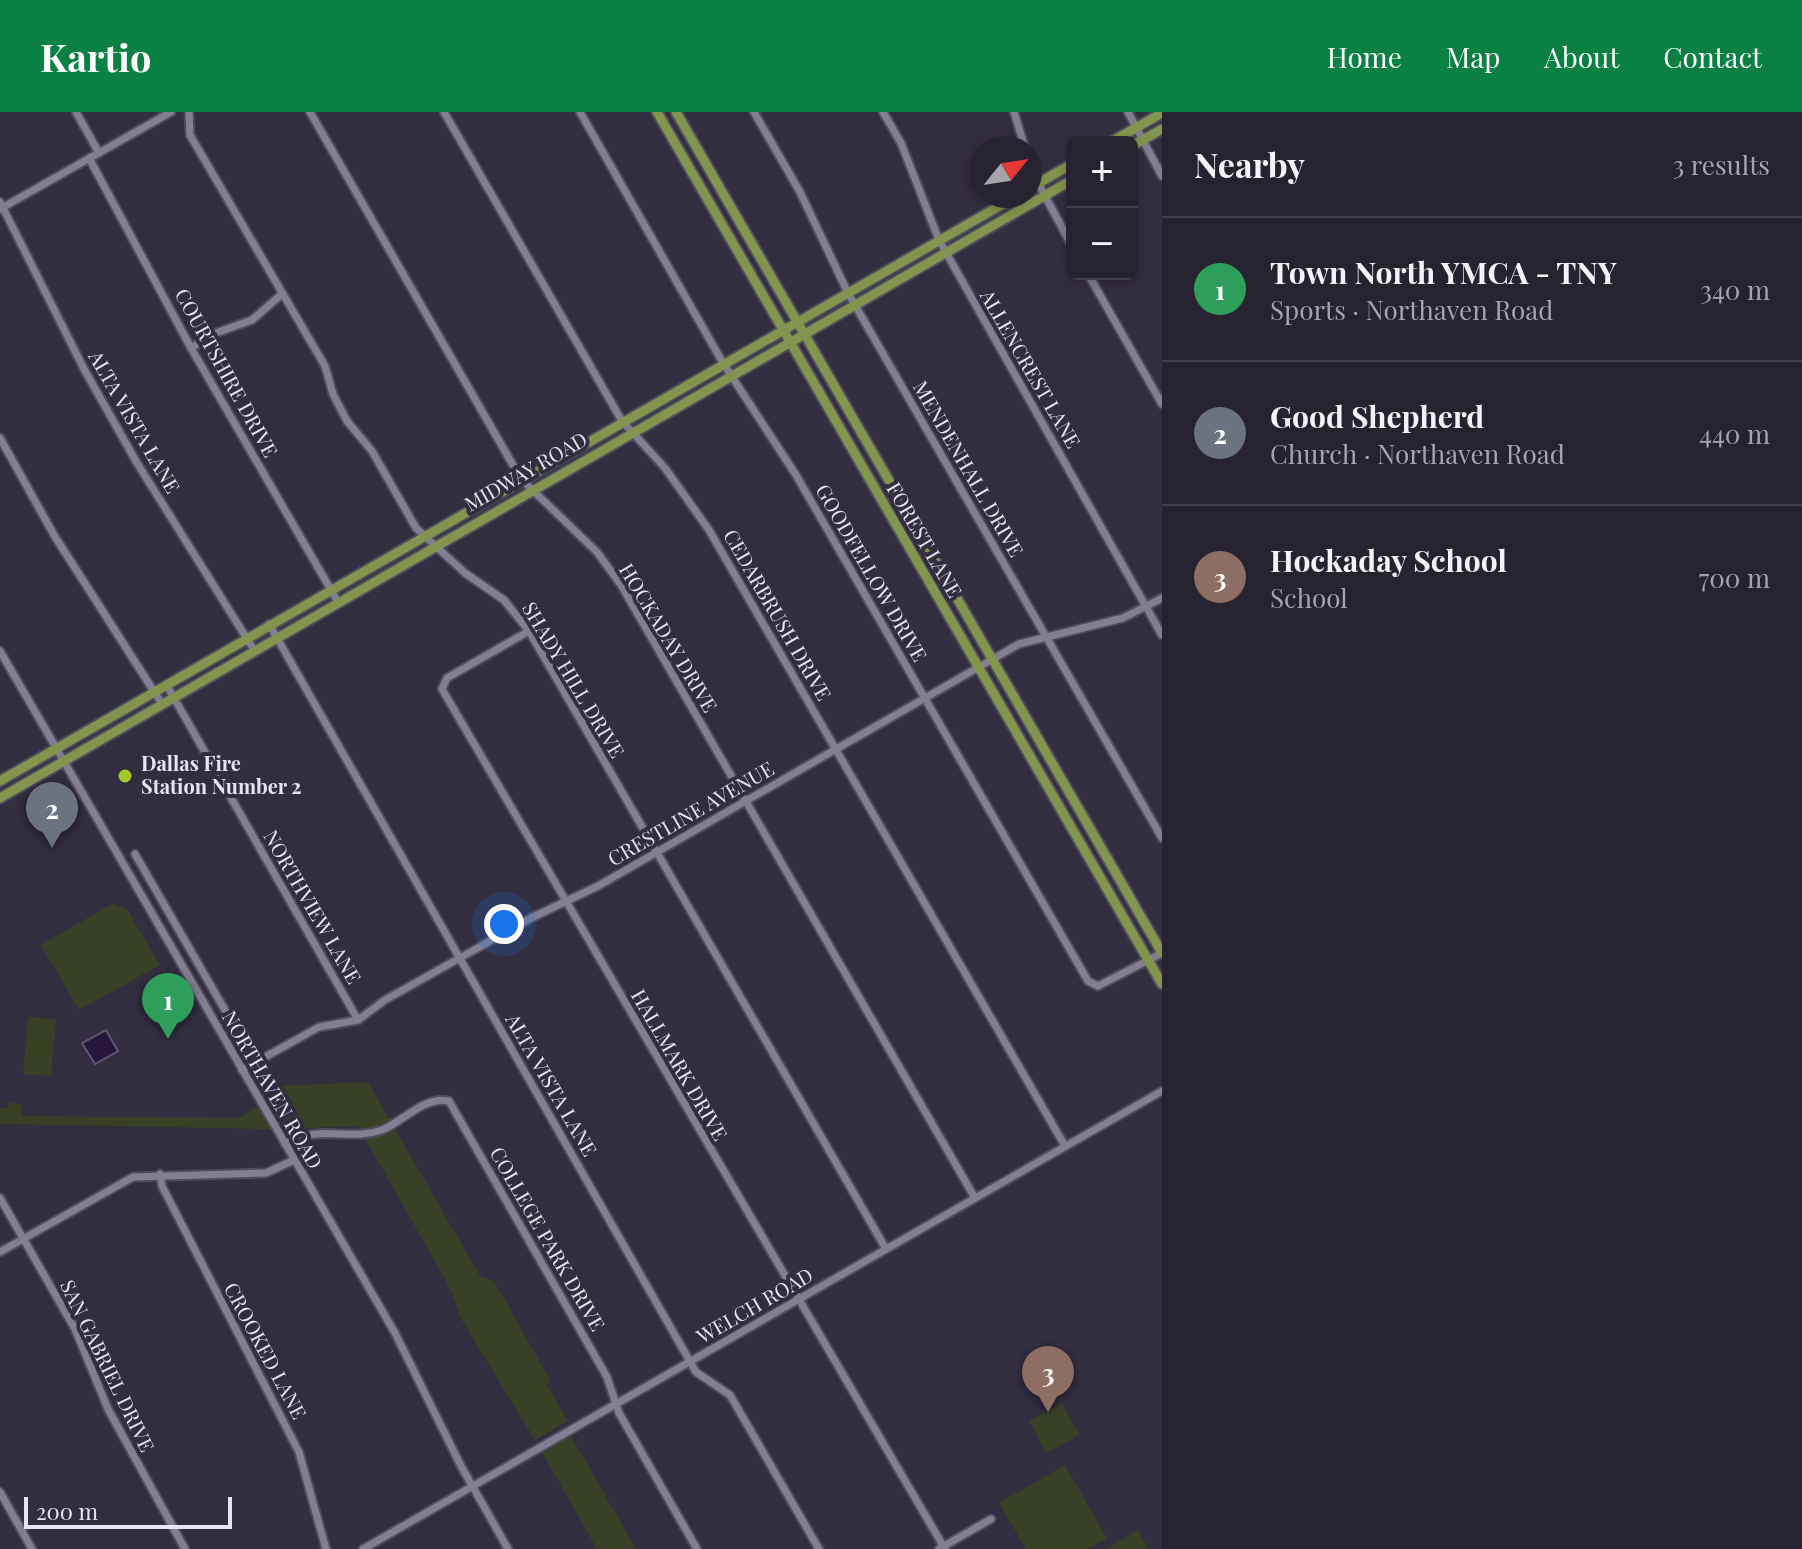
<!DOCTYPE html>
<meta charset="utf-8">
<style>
:root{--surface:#262230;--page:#322f3c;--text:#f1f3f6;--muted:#a4a4ab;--line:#423f4c;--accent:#0b8043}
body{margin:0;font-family:"Playfair Display",serif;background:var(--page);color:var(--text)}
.controls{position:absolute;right:24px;top:24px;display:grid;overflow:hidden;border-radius:12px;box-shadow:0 4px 12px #0003}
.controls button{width:72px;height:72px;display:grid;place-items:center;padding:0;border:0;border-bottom:2px solid var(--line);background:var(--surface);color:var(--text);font:40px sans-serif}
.compass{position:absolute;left:970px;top:24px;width:72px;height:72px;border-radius:50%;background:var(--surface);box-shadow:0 4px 12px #0003;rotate:60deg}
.scale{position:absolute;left:24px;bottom:20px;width:208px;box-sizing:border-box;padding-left:8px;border:4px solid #e8e5f1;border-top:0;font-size:22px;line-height:28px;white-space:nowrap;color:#e8e5f1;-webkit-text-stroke:6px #332d40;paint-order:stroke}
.you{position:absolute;left:504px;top:812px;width:28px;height:28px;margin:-20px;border:6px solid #fff;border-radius:50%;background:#1a73e8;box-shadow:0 0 0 12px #1a73e833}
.badge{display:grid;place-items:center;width:52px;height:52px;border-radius:50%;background:var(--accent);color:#fff;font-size:26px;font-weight:700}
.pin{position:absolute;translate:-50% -66px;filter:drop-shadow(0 2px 4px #0008)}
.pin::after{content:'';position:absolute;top:42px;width:28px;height:24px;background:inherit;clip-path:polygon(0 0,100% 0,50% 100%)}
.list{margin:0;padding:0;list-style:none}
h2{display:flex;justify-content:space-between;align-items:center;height:104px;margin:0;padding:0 32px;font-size:34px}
h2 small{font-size:26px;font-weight:400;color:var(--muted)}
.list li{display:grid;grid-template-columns:52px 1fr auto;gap:24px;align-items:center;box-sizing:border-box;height:144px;padding:0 32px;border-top:2px solid var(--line)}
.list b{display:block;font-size:30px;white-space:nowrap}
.list p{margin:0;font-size:26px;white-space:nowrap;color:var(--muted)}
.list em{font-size:26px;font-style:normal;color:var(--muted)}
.map{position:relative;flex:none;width:1162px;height:1437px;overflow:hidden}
header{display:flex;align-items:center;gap:48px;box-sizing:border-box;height:112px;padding:0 40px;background:var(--accent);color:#fff}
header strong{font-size:38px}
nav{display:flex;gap:44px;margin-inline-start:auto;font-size:28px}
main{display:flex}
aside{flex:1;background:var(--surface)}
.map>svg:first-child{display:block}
.green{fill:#384125}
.water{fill:#25173b;stroke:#605572;stroke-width:2}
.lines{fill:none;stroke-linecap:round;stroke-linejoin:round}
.minor-casing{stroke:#504b5b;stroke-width:11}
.major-casing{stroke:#504b5b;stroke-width:13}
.minor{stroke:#847e93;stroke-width:7}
.major{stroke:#82944d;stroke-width:9}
.poi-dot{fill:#a1c929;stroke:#332d40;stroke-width:3}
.labels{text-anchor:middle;stroke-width:8;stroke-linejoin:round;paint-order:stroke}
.street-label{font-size:20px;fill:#e8e5f1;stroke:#332d40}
.poi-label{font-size:20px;font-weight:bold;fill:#e8e5f1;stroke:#332d40;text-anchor:start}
</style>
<header>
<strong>Kartio</strong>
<nav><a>Home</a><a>Map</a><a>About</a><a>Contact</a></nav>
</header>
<main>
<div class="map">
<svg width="1162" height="1437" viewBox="0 0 1162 1437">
<rect width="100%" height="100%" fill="#332d40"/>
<g class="green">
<path d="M112,792L127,797L160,853L79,898L41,833Z"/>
<path d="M28,905L56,907L51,964L23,962Z"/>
<path d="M368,970L480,1164L494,1169L550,1268L547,1273L568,1309L535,1328L461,1207L450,1176L358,1014L280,1017L256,975Z"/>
<path d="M9,990L21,993V1004L239,1006L258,994L272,1017L0,1012V996H8Z"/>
<path d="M1062,1291L1079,1323L1046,1341L1029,1309Z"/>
<path d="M571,1324L636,1437H597L542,1340Z"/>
<path d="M1065,1353L1107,1426L1088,1437H1026L999,1391Z"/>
<path d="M1138,1418L1149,1437H1106Z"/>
</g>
<path class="water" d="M106,918L118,939L95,952L82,931Z"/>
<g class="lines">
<defs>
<g id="minor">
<path d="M76,0L99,41"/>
<path d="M189,0L190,23L325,254L333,282L347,309L372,339L416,416L465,461L504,488L529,519L886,1137"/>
<path d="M310,0L521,367L597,440L621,473L975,1086"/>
<path d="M444,0L622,309L665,356L709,418L1065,1034"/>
<path d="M580,0L723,251L796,363L1088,869L1098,874L1162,841"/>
<path d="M754,0L800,80L848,181L1162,726"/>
<path d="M883,0L901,31L939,128L1162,523"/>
<path d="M1014,0L1025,36"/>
<path d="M1128,0L1162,64"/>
<path d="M89,46L191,236L338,490"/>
<path d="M1030,56L1072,134"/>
<path d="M0,90L84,257L137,351L254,538"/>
<path d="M0,97L171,0"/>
<path d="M1088,162L1162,292"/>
<path d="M191,236L213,222L252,208L282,182"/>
<path d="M0,326L54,423L162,592"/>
<path d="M269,512L696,1260L730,1283L819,1437"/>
<path d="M529,519L447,566L442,577L945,1437"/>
<path d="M0,539L395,1221L461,1354L508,1437"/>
<path d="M166,572L358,908"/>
<path d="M135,742L226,900"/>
<path d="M242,958L319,915L358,908L385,888L531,806L598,774L1019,532L1123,506L1162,486"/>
<path d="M285,1032C322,1011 347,1030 382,1018C402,1010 426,983 449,989L607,1265L619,1301L697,1437"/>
<path d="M160,1062L162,1074L299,1340L326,1437"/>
<path d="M0,1086L75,1217L108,1297L185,1437"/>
<path d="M0,1140L133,1065L266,1061L294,1048"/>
<path d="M0,1380L32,1437"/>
<path d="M363,1437L1162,979"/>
<path d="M939,1437L991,1407"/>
</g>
<g id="major">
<path d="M657,0L1162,872"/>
<path d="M676,0L1162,841"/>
<path d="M1111,30L1162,1"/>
<path d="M1132,34L1162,17"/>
<path d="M1030,76L1072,52"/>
<path d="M0,669L1017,84"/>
<path d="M0,686L1072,68"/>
</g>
</defs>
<use href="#minor" class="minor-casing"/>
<use href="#major" class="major-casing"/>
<use href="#minor" class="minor"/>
<use href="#major" class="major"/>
</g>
<circle class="poi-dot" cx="125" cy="664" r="8"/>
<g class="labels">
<g class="street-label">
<text transform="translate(1030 257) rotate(60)" y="7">ALLENCREST LANE</text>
<text transform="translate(226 261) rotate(61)" y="7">COURTSHIRE DRIVE</text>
<text transform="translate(134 310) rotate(60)" y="7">ALTA VISTA LANE</text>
<text transform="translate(968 357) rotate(60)" y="7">MENDENHALL DRIVE</text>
<text transform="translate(526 360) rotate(-30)" y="7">MIDWAY ROAD</text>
<text transform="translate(924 428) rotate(60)" y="7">FOREST LANE</text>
<text transform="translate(871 461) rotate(60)" y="7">GOODFELLOW DRIVE</text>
<text transform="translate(777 503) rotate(60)" y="7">CEDARBRUSH DRIVE</text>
<text transform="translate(668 526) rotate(59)" y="7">HOCKADAY DRIVE</text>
<text transform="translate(573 568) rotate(59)" y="7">SHADY HILL DRIVE</text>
<text transform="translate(691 702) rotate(-30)" y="7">CRESTLINE AVENUE</text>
<text transform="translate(312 795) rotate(60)" y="7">NORTHVIEW LANE</text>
<text transform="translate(679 953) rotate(60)" y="7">HALLMARK DRIVE</text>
<text transform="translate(551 973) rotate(60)" y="7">ALTA VISTA LANE</text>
<text transform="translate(272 978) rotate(60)" y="7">NORTHAVEN ROAD</text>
<text transform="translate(547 1127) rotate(60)" y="7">COLLEGE PARK DRIVE</text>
<text transform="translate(755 1194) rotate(-30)" y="7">WELCH ROAD</text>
<text transform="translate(265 1239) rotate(62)" y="7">CROOKED LANE</text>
<text transform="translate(107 1254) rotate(64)" y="7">SAN GABRIEL DRIVE</text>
</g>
<g class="poi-label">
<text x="141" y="659">Dallas Fire<tspan x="141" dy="23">Station Number 2</tspan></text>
</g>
</g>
</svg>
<div class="controls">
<button>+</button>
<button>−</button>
</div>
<svg class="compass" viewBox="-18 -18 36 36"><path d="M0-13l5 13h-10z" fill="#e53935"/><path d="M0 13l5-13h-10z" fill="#a4a4ab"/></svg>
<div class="scale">200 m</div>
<div class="you"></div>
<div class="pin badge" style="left:168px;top:927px;background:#2e9e5b">1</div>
<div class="pin badge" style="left:52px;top:736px;background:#6b7280">2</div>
<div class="pin badge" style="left:1048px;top:1300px;background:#8d6e63">3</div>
</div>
<aside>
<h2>Nearby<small>3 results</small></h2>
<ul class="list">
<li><span class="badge" style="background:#2e9e5b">1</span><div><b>Town North YMCA - TNY</b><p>Sports · Northaven Road</p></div><em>340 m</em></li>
<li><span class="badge" style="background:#6b7280">2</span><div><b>Good Shepherd</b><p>Church · Northaven Road</p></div><em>440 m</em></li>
<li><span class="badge" style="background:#8d6e63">3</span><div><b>Hockaday School</b><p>School</p></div><em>700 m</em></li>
</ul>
</aside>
</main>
